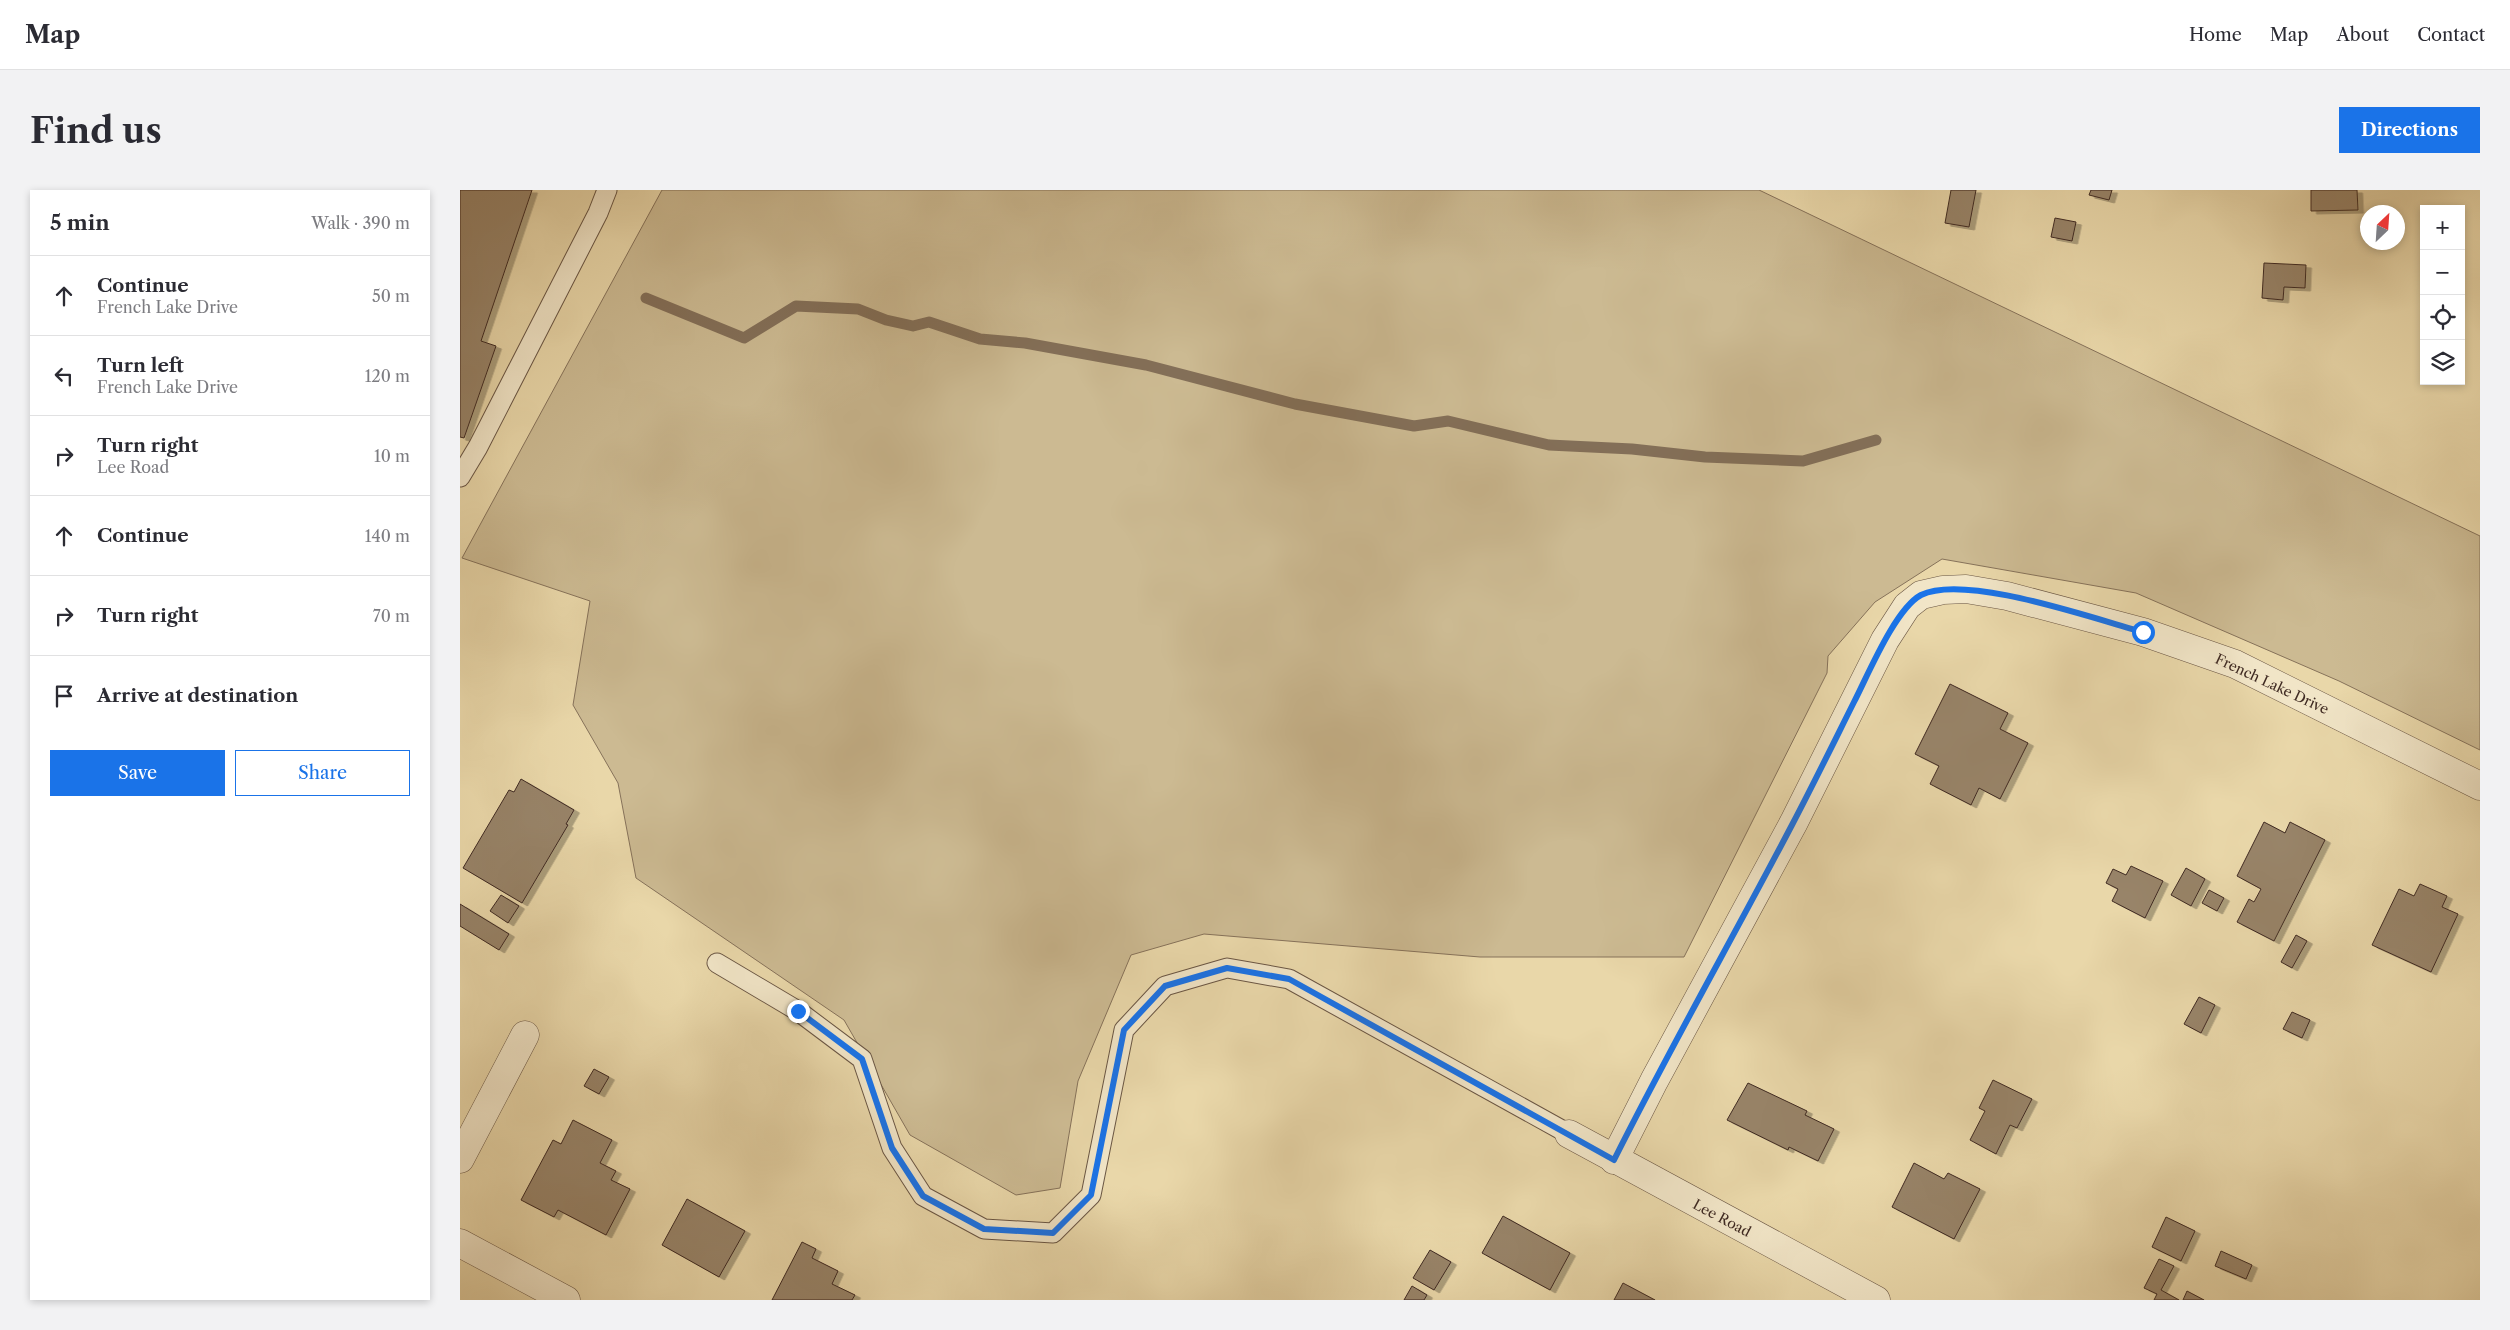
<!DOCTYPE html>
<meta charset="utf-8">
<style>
:root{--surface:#fff;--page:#f2f2f3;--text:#2b2b33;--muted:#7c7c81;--line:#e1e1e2;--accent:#1a73e8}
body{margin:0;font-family:"Libre Caslon Text",serif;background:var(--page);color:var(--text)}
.controls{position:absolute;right:15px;top:15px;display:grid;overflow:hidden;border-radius:0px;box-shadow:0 2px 8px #0003}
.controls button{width:45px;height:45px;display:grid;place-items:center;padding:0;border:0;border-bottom:1px solid var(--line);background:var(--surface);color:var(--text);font:25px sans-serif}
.compass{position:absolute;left:1900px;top:15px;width:45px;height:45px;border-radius:50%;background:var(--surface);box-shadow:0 2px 8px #0003;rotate:25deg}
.stop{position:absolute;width:15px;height:15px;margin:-11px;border:4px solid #1a73e8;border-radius:50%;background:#fff}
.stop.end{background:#1a73e8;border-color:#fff;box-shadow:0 1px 5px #0008}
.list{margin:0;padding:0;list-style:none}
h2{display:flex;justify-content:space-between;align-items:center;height:65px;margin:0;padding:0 20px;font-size:21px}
h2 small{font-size:16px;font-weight:400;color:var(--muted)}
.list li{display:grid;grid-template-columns:32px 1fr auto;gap:15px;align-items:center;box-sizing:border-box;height:80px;padding:0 20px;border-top:1px solid var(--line)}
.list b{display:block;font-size:19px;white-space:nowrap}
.list p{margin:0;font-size:16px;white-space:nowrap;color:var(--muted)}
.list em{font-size:16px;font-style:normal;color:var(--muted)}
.actions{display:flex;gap:10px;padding:15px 20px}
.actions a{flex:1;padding:11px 0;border:1px solid var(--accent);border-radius:0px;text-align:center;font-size:18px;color:var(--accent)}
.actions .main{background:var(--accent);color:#fff}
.icon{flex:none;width:28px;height:28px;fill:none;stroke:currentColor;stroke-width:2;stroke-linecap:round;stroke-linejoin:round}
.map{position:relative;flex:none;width:2020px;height:1110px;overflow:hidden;border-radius:0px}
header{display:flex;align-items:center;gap:30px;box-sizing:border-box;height:70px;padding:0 25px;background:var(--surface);border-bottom:1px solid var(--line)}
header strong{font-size:24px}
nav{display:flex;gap:28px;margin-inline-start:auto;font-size:18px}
.intro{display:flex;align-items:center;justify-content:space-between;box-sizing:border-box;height:120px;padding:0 30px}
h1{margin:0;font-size:35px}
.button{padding:12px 22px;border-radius:0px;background:var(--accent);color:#fff;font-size:18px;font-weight:700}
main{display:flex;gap:30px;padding:0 30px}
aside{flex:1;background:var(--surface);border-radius:0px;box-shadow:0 2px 8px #0003}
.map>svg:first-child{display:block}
.green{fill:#ccba92;stroke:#86725a}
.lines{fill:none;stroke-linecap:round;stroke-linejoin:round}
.stream{stroke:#836f58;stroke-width:11}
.building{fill:#988469;stroke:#402b23;filter:url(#shadow)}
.lane-casing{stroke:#6a5644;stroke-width:21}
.street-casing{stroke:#6a5644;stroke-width:29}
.lane{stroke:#f1e5c7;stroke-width:19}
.street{stroke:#f1e5c7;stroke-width:28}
.route{stroke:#1a73e8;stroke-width:6}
.labels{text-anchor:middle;stroke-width:4.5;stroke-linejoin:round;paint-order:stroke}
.street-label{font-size:14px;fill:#402b23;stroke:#f1e5c7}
</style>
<header>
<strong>Map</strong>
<nav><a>Home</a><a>Map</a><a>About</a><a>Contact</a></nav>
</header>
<div class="intro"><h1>Find us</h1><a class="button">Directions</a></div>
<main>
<aside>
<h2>5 min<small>Walk · 390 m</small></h2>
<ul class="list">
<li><svg class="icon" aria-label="ahead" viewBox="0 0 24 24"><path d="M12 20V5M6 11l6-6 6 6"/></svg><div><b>Continue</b><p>French Lake Drive</p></div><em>50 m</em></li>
<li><svg class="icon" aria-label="left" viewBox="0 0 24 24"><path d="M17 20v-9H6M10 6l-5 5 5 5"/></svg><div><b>Turn left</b><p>French Lake Drive</p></div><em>120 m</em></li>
<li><svg class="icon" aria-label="right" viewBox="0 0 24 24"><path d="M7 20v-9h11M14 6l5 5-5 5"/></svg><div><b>Turn right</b><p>Lee Road</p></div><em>10 m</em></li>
<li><svg class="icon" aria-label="ahead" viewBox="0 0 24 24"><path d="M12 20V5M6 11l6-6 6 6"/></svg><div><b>Continue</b></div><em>140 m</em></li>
<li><svg class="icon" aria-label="right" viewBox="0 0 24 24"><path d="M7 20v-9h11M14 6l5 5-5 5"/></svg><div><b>Turn right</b></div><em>70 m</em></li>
<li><svg class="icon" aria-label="arrive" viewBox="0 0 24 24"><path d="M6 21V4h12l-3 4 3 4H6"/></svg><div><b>Arrive at destination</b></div></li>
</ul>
<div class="actions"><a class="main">Save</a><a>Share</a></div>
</aside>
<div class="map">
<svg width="2020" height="1110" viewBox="0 0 2020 1110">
<defs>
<filter id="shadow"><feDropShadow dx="5.5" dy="3" stdDeviation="0" flood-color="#0004"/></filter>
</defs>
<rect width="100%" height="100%" fill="#e9d7a9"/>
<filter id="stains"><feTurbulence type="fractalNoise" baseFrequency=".004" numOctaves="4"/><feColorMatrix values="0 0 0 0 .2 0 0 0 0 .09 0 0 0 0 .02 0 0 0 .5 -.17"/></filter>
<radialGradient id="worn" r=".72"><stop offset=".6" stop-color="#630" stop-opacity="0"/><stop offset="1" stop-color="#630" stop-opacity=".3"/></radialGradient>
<path class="green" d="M202,0H1299L2020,346V560L1879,491L1676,403L1482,369L1415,412L1368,466L1367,483L1224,767H1020L744,744L671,765L618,891L600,998L556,1005L450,945L384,830L176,688L158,593L113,515L130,411L2,368Z"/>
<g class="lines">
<path class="stream" d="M186,108L284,148L336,116L398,119L426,130L453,136L469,132L520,149L565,153L686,175L835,214L954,236L988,231L1089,255L1172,259L1245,267L1343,271L1416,250"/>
</g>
<g class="building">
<path d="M0,0H72L21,151L36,156L4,248L0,247Z"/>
<path d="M1491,0H1516L1509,37L1485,33Z"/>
<path d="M1631,0H1652L1649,10L1629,5Z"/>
<path d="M1851,0H1897L1898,20L1851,21Z"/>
<path d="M1595,28L1616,32L1612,51L1591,47Z"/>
<path d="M1804,73L1846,75L1845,98L1824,97L1823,110L1802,108Z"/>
<path d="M1490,494L1548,523L1540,539L1568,553L1540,609L1519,598L1511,615L1470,594L1479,576L1455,564Z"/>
<path d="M61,589L114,620L106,634L108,635L62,713L3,678L49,600L54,602Z"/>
<path d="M1804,632L1825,643L1830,632L1865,650L1814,751L1777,732L1789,709L1794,712L1801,699L1777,686Z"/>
<path d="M1671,676L1703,691L1685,728L1652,711L1658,699L1646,693L1653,679L1666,685Z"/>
<path d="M1726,678L1745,689L1731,716L1711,705Z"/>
<path d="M1960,694L1987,706L1982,717L1998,724L1971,782L1912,755L1939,699L1954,706Z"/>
<path d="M1749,700L1764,708L1757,721L1742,713Z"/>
<path d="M41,705L59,716L48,733L30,721Z"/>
<path d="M0,714L49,744L39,760L0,736Z"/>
<path d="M1836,745L1847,751L1832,778L1821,772Z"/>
<path d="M1739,807L1755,815L1741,843L1724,834Z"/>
<path d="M1832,822L1850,830L1842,848L1823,839Z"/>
<path d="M134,879L149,887L139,904L124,896Z"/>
<path d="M1533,890L1572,909L1557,938L1550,935L1536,964L1510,950L1525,921L1519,918Z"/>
<path d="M1288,893L1347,921L1345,925L1374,939L1358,971L1329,957L1328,960L1267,930Z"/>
<path d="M113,930L152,950L140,973L156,981L151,990L170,999L146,1045L98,1020L94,1027L61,1010L93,950L101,954Z"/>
<path d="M1454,973L1484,989L1488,983L1520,999L1494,1049L1432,1017Z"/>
<path d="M227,1009L285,1041L259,1087L202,1055Z"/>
<path d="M1043,1026L1110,1063L1090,1100L1022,1063Z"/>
<path d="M1706,1027L1735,1041L1721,1071L1692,1057Z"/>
<path d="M342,1052L356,1059L352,1068L378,1081L372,1094L395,1105L392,1110H312Z"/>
<path d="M970,1060L991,1072L974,1100L953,1088Z"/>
<path d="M1761,1061L1792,1075L1786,1089L1755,1076Z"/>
<path d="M1699,1069L1714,1076L1701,1100L1719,1110H1694L1697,1104L1684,1098Z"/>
<path d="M1163,1093L1195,1110H1154Z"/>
<path d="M952,1096L967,1105L964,1110H944Z"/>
<path d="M1727,1101L1744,1110H1723Z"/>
</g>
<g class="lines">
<defs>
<g id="lane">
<path d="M0,287L18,257L138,23L147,0"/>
<path d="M257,773L338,821L402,869L432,958L463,1006L524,1039L593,1043L631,1005L664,840L705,796L767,778L829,789L1109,944"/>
</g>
<g id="street">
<path d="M1109,944L1416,1110"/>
<path d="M0,969L65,845"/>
<path d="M1154,970L1194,891L1334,632L1425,450L1447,416L1461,405L1483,400L1506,399L1547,406L1683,442L1775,474L2020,596"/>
<path d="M0,1053L106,1110"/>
</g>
</defs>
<use href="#lane" class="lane-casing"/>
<use href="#street" class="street-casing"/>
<use href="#lane" class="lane"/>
<use href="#street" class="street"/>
</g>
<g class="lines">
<path class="route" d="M338,821L402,869L432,958L463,1006L524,1039L593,1043L631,1005L664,840L705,796L767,778L829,789L1154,970C1211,856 1274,746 1333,633C1354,593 1374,552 1394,512C1408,485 1435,419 1461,405C1505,383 1634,429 1683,442"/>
</g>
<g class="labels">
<g class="street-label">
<text transform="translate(1812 494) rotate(25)" y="5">French Lake Drive</text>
<text transform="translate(1262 1028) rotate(28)" y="5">Lee Road</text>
</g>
</g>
<rect width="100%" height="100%" filter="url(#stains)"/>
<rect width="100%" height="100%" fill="url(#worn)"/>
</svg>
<div class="controls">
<button>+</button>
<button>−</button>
<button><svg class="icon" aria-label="locate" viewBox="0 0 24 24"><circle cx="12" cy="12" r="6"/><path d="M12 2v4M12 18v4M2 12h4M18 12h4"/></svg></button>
<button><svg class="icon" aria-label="layers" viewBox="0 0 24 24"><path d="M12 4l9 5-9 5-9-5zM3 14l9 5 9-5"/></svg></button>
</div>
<svg class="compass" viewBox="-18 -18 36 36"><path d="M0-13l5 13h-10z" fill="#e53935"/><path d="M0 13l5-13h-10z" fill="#7c7c81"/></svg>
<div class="stop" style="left:1683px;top:442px"></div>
<div class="stop end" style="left:338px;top:821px"></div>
</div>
</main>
